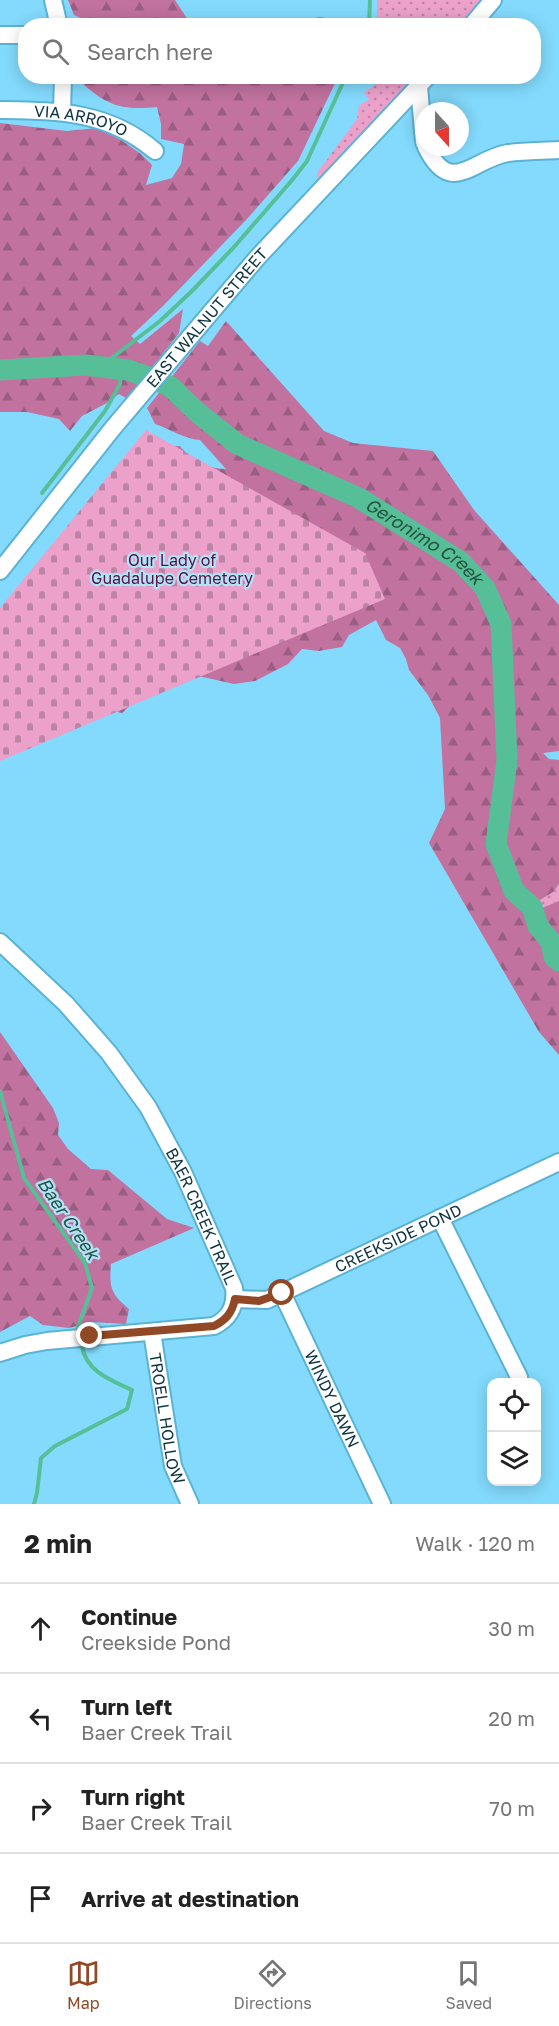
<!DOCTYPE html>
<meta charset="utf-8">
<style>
:root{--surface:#fff;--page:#f2f2f2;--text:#222;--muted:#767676;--line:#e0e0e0;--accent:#914925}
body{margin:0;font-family:"Golos Text",sans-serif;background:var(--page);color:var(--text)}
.controls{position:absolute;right:18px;bottom:18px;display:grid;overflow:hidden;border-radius:12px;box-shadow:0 3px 15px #0003}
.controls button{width:54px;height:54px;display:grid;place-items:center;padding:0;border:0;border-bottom:2px solid var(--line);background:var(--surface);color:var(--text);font:30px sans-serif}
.compass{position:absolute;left:415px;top:102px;width:54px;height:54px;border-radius:50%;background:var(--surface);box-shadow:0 3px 15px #0003;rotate:159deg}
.stop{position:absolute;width:18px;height:18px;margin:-14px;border:4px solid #914925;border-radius:50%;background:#fff}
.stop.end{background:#914925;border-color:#fff;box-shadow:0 2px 6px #0008}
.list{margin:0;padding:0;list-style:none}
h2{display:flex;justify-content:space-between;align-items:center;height:78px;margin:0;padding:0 24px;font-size:26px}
h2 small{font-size:20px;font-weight:400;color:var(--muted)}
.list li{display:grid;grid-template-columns:39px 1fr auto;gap:18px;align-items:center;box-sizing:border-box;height:90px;padding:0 24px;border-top:2px solid var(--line)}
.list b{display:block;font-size:22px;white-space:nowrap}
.list p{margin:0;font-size:20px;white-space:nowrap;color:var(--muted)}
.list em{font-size:20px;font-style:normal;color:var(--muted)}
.icon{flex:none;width:33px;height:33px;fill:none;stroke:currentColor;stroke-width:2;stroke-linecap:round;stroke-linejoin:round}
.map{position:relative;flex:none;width:559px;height:1504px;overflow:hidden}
.search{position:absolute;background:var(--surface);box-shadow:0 3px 15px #0003;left:18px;right:18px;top:18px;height:66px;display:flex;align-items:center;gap:15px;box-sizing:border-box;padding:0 21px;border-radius:24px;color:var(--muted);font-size:22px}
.sheet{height:438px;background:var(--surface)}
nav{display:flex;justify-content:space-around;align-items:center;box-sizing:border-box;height:84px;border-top:2px solid var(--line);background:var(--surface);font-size:16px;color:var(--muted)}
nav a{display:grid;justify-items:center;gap:3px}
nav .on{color:var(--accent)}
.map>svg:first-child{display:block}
.grass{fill:url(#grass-dots)}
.forest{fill:url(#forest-firs)}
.cemetery{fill:url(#cemetery-stones)}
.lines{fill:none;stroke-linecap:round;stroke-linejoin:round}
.stream{stroke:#57bf97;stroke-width:4}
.river{stroke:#57bf97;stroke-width:21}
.minor-casing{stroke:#5bb3d4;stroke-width:20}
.minor{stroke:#fff;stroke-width:16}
.route{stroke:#914925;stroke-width:8}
.labels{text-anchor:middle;stroke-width:4.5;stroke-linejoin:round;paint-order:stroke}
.street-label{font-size:16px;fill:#0e3442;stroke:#b1e2f7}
.park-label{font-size:16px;fill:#5a1241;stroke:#b1e2f7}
.water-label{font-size:18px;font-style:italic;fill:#275342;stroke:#b1e2f7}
</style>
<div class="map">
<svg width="559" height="1504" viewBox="0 0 559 1504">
<defs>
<pattern id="grass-dots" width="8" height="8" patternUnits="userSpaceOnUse" patternTransform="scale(1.5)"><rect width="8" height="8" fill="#eba1ca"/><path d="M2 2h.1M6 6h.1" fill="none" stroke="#bd84a6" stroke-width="1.8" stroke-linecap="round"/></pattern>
<pattern id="forest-firs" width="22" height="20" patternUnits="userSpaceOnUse" patternTransform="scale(1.5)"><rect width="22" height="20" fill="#c1729f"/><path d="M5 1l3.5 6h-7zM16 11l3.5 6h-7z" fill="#9b5e83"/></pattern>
<pattern id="cemetery-stones" width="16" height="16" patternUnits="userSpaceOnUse" patternTransform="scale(1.5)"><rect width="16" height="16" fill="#eba1ca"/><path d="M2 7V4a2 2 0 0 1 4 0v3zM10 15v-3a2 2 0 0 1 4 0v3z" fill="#bd84a6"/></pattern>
</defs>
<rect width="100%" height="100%" fill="#83dafc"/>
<g class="grass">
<path d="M377,0H480L462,25L377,26Z"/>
<path d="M376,77H413L322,181L317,180V173L357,119L359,105L369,100L364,92L381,81Z"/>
<path d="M559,884V901L542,908L534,902L553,892Z"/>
</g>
<g class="forest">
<path d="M68,0H175L190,23L194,25H91L92,23L74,15Z"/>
<path d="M319,17L341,20L351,25H297Z"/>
<path d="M82,77H338L298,161L247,219L163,306L131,336L140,344L183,309L179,333L128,399L119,394L105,404L82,416L70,431L59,419L27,412H0V123L67,131L97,128L121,140L141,154L152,165L146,185L172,178L181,164L184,144L161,139V124L157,107C123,110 109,107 83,84Z"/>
<path d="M226,321L324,431L353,443L433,451L474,510L559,605V751L543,753L549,759L559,760V884L553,892L535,903L542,908L559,901V1055L539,1032L429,843L445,809L440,718L428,695L409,670L406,659L400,648L386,640L376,620L349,635L342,647L319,651L302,649L288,664L255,681L234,684L194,675L133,703L122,713L108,710L165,447L180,446C193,462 206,468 226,469L200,440C184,439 170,429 155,424L147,408L200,341L208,346Z"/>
<path d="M0,1032L53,1108L59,1123L58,1135L68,1149L91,1169L108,1170L167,1219L194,1228L111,1264C109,1288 111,1294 129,1309L126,1324L92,1322L69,1328L43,1325L30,1316L0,1332Z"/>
</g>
<path class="cemetery" d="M146,430L365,553L385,599L0,761V608Z"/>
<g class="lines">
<g class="stream">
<path d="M369,26L370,0"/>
<path d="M100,367L160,321L192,291L234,247L293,179L307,161L346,76"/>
<path d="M42,493L105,411L120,384L121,370"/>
<path d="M0,1091L24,1178L85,1263L92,1288L78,1327"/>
<path d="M34,1504L37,1493L41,1458L55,1446L127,1409L132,1390C111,1380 87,1372 82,1347"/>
</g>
<path class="river" id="s1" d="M0,370L85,365L128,370L154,379L171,387L197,412L237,444L359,498L461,562L485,588L501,624L507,760L496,844L514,891L532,907L538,926L551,942L554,957L559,961"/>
<defs>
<g id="minor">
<path d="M53,0L59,26"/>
<path d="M471,26L493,0"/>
<path d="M0,35H26"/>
<path d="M419,87L424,142"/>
<path id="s2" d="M0,110C59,111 108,111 155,151"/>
<path d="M62,112L63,76"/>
<path d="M426,147C451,198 472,159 508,153C524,151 542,151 559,150"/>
<path id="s3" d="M0,571L113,428L257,258L428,76"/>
<path id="s4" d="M0,942L66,1004L109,1053L148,1107L183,1172L234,1288C236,1306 230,1318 214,1326L47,1341L25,1345L0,1353"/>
<path d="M440,1218L519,1377"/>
<path id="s5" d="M282,1293L382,1504"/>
<path id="s6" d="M235,1299L267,1300L559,1162"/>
<path id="s7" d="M152,1332L173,1466L190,1504"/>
</g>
</defs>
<use href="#minor" class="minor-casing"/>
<use href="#minor" class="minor"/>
</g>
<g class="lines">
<path class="route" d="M90,1336L214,1326C226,1320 232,1313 235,1299L259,1301L282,1293"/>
</g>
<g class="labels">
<g class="street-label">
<text dy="6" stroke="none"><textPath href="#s2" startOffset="82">VIA ARROYO</textPath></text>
<text dy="6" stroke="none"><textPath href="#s3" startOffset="327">EAST WALNUT STREET</textPath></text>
<text dy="6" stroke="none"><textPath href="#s4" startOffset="344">BAER CREEK TRAIL</textPath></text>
<text dy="6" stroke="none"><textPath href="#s6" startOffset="177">CREEKSIDE POND</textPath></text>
<text dy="6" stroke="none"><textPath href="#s5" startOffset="117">WINDY DAWN</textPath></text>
<text dy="6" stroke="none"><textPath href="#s7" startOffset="88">TROELL HOLLOW</textPath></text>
</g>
<g class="park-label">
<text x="172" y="566">Our Lady of<tspan x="172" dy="18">Guadalupe Cemetery</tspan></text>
</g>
<g class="water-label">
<text dy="6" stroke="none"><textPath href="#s1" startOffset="474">Geronimo Creek</textPath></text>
<text transform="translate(68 1219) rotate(56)" y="6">Baer Creek</text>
</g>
</g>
</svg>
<div class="controls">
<button><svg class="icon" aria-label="locate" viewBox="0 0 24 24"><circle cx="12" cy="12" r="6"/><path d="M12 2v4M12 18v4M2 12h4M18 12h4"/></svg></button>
<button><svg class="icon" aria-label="layers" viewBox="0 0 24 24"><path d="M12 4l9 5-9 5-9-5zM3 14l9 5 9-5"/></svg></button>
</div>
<svg class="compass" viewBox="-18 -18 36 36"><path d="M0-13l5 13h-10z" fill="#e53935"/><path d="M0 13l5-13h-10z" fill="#767676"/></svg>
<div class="stop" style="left:282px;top:1293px"></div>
<div class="stop end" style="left:90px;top:1336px"></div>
<div class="search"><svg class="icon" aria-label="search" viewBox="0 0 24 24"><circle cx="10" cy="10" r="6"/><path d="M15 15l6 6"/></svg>Search here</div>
</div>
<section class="sheet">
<h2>2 min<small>Walk · 120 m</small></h2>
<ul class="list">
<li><svg class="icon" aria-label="ahead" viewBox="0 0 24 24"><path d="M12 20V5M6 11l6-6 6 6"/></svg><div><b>Continue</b><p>Creekside Pond</p></div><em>30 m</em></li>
<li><svg class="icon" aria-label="left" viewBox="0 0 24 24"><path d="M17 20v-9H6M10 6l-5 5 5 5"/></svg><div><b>Turn left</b><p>Baer Creek Trail</p></div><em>20 m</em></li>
<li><svg class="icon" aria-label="right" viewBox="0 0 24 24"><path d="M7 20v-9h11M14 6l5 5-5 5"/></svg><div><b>Turn right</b><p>Baer Creek Trail</p></div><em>70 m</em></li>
<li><svg class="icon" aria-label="arrive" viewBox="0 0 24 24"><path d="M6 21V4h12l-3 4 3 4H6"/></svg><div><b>Arrive at destination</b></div></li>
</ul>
</section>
<nav>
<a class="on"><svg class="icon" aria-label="map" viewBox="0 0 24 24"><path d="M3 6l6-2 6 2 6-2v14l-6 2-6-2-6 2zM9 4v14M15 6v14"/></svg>Map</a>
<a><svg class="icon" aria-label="directions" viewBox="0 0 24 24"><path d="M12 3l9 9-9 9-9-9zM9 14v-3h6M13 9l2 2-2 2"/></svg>Directions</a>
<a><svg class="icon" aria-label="saved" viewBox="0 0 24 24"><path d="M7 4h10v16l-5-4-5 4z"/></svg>Saved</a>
</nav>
